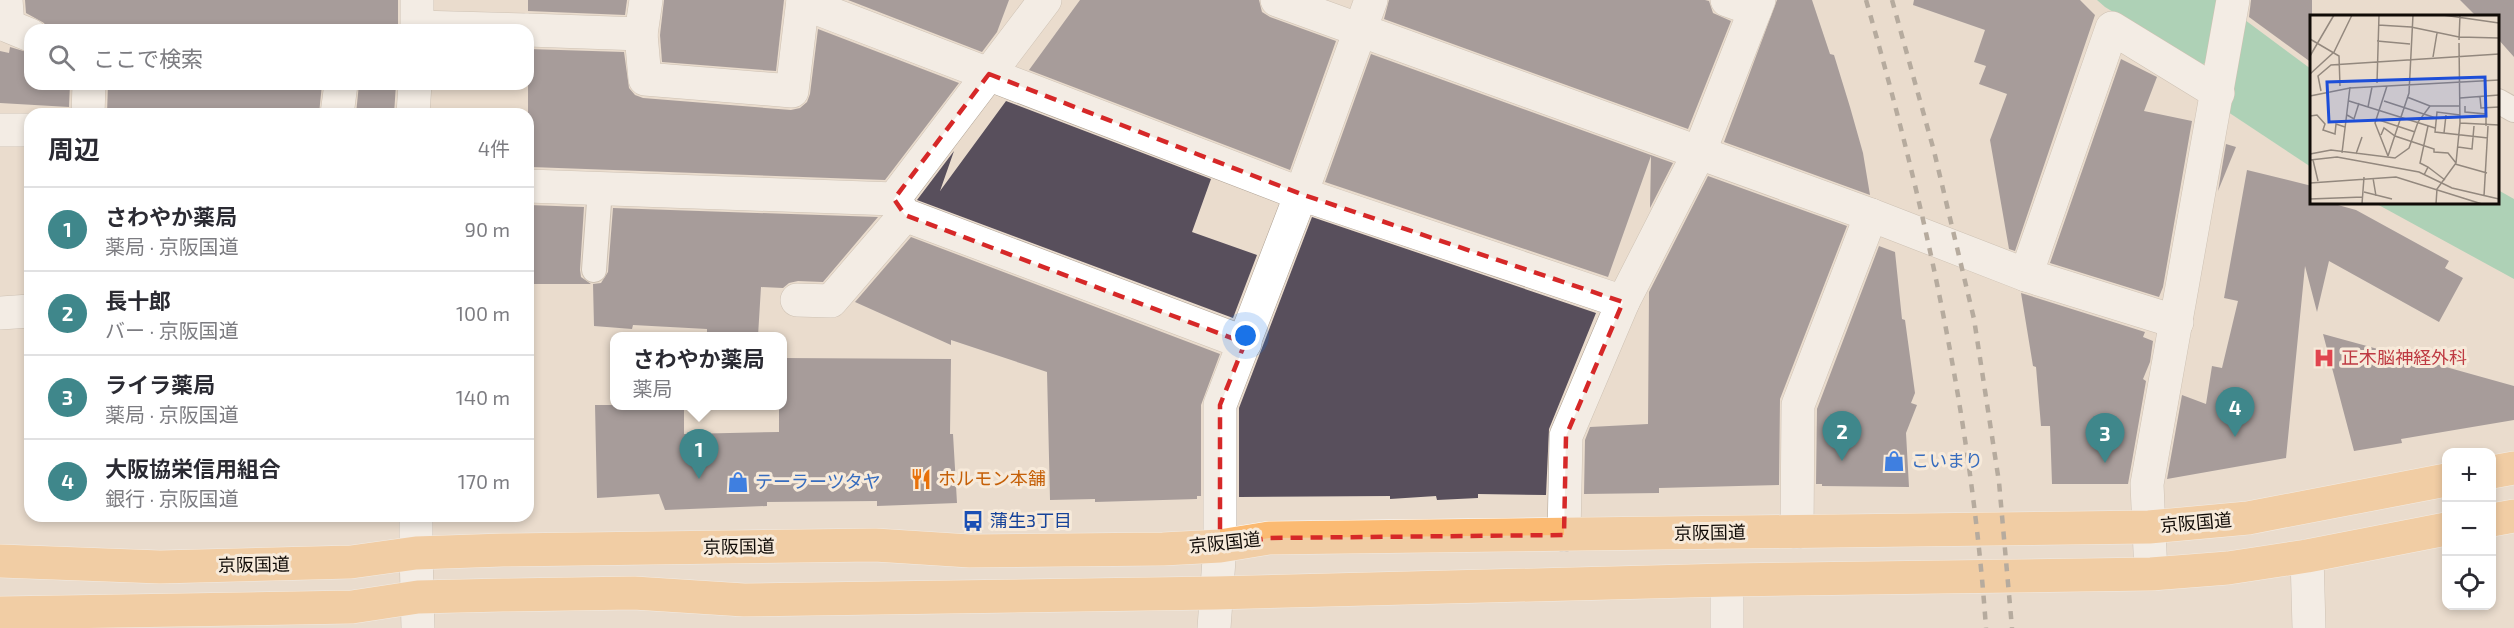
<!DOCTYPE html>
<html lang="ja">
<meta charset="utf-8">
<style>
:root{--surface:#fff;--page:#f7f7f7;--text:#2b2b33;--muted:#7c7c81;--line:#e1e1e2;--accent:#3f878b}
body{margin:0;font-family:"Exo 2","Noto Sans JP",sans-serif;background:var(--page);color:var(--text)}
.controls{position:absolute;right:18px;bottom:18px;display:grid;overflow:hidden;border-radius:12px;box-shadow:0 3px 9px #0003}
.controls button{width:54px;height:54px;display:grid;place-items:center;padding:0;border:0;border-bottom:2px solid var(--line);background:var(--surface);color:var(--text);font:30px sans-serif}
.you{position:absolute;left:1246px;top:336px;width:21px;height:21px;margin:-15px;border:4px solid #fff;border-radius:50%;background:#1a73e8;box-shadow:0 0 0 9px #1a73e833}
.badge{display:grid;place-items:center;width:39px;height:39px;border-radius:50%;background:var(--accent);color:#fff;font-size:20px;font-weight:700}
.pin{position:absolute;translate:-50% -50px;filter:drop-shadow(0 2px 3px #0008)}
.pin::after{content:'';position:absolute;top:32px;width:21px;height:18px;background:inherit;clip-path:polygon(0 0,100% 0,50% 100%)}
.popup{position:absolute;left:610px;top:332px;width:177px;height:78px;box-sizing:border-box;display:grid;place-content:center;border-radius:12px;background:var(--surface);filter:drop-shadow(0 2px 4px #0005);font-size:20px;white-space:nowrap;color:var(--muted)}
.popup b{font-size:22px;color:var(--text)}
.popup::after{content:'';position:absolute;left:50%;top:100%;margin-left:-12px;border:12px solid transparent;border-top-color:var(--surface)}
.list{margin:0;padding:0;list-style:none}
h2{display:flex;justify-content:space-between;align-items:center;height:78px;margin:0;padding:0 24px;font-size:26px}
h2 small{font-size:20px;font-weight:400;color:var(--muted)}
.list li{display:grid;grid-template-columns:39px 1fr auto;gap:18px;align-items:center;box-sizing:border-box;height:84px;padding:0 24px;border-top:2px solid var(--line)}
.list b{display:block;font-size:22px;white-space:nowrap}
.list p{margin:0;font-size:20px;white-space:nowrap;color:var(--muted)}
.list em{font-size:20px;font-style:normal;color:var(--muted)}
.icon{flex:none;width:33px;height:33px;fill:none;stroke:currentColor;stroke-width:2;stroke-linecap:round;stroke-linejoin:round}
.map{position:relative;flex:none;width:2514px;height:628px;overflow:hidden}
.search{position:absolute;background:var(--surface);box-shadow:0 3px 9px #0003;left:24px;top:24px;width:510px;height:66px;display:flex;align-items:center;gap:15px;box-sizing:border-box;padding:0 21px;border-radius:18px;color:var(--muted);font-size:22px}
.panel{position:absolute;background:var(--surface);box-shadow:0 3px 9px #0003;left:24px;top:108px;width:510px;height:414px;border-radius:18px}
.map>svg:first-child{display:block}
.green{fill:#67c399}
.building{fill:#584f5c}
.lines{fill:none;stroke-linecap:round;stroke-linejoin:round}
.service-casing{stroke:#aea193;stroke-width:26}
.minor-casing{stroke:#aea193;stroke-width:34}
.tertiary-casing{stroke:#aea193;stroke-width:34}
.trunk-casing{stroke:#fff;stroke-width:34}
.service{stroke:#fff;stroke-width:24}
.minor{stroke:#fff;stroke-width:33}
.tertiary{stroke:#fff;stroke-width:33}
.trunk{stroke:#fbba72;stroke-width:33}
.rail{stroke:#786f65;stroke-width:4.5;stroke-dasharray:8 8;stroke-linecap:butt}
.marked{fill:none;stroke:#d62828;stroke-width:4.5;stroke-dasharray:12 8;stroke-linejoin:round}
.labels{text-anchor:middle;stroke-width:6;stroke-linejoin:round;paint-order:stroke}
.health-label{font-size:18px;fill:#be3a42;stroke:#f7eada;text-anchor:start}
.shop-label{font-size:18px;fill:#366cbe;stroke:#f7eada;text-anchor:start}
.food-label{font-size:18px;fill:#c56008;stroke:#f7eada;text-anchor:start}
.transit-label{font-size:18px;fill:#164399;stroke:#f7eada;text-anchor:start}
.street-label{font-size:18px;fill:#100b07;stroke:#f7eada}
.inset-road{fill:none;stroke:#93887e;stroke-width:1.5}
.view{fill:#1d4ed8;fill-opacity:0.15;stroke:#1d4ed8;stroke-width:3}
.inset-edge{fill:none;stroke:#100b07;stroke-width:3}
</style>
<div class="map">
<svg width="2514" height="628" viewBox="0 0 2514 628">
<rect width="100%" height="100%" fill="#eadccd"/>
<g class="green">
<path d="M2097,0H2219L2214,59L2201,65L2105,7Z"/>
<path d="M2241,17L2311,69V167L2228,112Z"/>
<path d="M2498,190L2514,199V279L2375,203L2498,202Z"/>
</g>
<g class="building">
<path d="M25,0H398V30H48L44,23L26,13Z"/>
<path d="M528,0H627L625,15L528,11Z"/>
<path d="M664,0H784L776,71L662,62L660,35Z"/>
<path d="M848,0H1009L997,32L982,52Z"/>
<path d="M1080,0H1259L1262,12L1270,17L1336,41L1290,170L1029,70Z"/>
<path d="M1389,0H1705L1709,1L1713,13L1731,21L1688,129L1384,19Z"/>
<path d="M1777,0H1812L1830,54L1834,55L1850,107L1863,153L1870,195L1724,142Z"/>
<path d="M1914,0H2080L2095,15L2015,251L2009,249L1990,140L2007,94L1979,84L1986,66L1974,62L1985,30L1913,5Z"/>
<path d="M2251,0H2312V63L2249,17Z"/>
<path d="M2460,0H2514V57L2498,39V16H2476Z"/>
<path d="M818,29L959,83L885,180L531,167V162H528V49L624,52L629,88L635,95L643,98L791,110L800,108L807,102L810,94Z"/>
<path d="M10,47L30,53V84H70L69,107L0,103V51L9,53Z"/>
<path d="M1371,54L1673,163L1650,208L1651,156L1608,277L1325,182Z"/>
<path d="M2121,59L2157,77L2144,111L2192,121L2163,287L2159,297L2050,263Z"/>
<path d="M108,84H322L319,114H107Z"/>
<path d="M359,84H396L394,114H356Z"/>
<path d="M1006,101L1211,179L1192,232L1257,255L1233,318L917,200L954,151L940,191Z"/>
<path d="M2226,144L2236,147L2218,191Z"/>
<path d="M2247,170L2312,186V202H2327L2356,210L2449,261L2445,268L2463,278L2439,322L2329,261L2317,312L2305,266L2286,458L2167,479L2182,395L2206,404L2212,366L2222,368L2238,301L2224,298Z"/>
<path d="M1708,176L1847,226L1780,399L1779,485L1659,488V493L1584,494L1585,440L1590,427L1648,424L1649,292Z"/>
<path d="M529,205L584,207L580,270L581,277L591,284H528Z"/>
<path d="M613,208L878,217L823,282L798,281L789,283L783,288L761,287L758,336H707V329L633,325L632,329L594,326L593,284L601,283L608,272Z"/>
<path d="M1312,217L1596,313L1549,429L1546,495L1478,494V498L1437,500L1436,496L1390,499V496L1239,497V408Z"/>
<path d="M911,237L1220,354L1201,405V496H1197V499L1095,502V499L1050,500L1047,372L951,340V345L855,302Z"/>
<path d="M1879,246L1895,252L1902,319L1905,320L1915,393L1911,403L1917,405L1906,433L1909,487L1822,486V484H1816L1817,409Z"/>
<path d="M2021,293L2145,332L2143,337L2153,341L2150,362L2143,379L2146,381L2128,484H2052L2050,426H2041L2036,367L2033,366Z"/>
<path d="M2323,334L2418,360L2414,366L2428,362L2514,386V420L2401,439L2402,443L2354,451Z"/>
<path d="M783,358L951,359L950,434H953L957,503L877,506V501L767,502V506L665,510L659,494L597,498L595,405H684V434L779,432V405H783Z"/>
</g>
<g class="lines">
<defs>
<g id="service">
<path d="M2498,101L2514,110"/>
<path d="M594,270L600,189"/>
</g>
<g id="minor">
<path d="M6,0L8,26L30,35"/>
<path d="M1277,0L1871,215L2026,275L2177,322"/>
<path d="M1727,0L1755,10"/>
<path d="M803,3L1301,194L1623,302"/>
<path d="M417,27L526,30"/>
<path d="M417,30V0"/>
<path d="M528,30L641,34L645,79L792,91L803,0"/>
<path d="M641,34L646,0"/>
<path d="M88,114L89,84"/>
<path d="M337,114L341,84"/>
<path d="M413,114L415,84"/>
<path d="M0,130H30"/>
<path d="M528,186L894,199L1045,0"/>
<path d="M894,199L905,215L1245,343"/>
<path d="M2026,275L2112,28L2218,93"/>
<path d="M797,300L831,301L905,215"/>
<path d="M0,313L30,311"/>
<path d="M1797,532L1798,405L1871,215"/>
<path d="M1564,535L1566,436L1623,302L1699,153L1759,0"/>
<path d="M1220,546V405L1301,194L1371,0"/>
<path d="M416,553V516"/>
<path d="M2307,556L2309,628"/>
<path d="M2151,574L2147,484L2233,0"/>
<path d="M1727,580V628"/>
</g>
<g id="tertiary">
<path d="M416,553L418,628"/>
<path d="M1214,628L1220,546"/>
</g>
<g id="trunk">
<path d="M2492,472L2514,468"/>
<path d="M2492,520L2514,516"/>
<path d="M0,561L160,567L351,562L416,553L503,550L875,545L970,551L1163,549L1220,546L1269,538L2149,527L2248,518L2446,480"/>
<path d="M0,613L352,607L418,597L503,595L634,593L744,600L1215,593L1727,580L2151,574L2228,568L2307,556L2446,529"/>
</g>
</defs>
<use href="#service" class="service-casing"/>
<use href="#minor" class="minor-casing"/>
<use href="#tertiary" class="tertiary-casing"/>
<use href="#trunk" class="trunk-casing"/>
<use href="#service" class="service"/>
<use href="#minor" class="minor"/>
<use href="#tertiary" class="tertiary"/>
<use href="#trunk" class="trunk"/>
<g class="rail">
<path d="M1866,0C1925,205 1971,415 1986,628"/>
<path d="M1892,0L1934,151L1974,319L1999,482L2012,628"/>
</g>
</g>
<path d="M0 0H2514V628H0ZM989,74L1301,194L1623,302L1566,436L1564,535L1269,538L1220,546V405L1245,343L905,215L894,199Z" fill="#eadccd" fill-opacity=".55" fill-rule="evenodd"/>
<path class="marked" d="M989,74L1301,194L1623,302L1566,436L1564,535L1269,538L1220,546V405L1245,343L905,215L894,199Z"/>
<defs>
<symbol id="hospital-bare" viewBox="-9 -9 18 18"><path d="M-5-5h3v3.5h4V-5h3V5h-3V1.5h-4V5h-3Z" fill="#e0444e" stroke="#f7eada" stroke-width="2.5" paint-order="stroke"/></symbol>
<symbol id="shop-bare" viewBox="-9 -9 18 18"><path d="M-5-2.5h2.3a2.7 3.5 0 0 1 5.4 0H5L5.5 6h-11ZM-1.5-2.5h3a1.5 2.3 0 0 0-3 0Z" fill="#3f7fe0" stroke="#f7eada" stroke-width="2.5" paint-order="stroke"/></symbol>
<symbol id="restaurant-bare" viewBox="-9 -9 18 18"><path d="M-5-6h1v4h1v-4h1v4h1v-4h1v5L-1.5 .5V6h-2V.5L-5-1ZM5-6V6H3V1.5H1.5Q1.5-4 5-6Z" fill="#e8710a" stroke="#f7eada" stroke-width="2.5" paint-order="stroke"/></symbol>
<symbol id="bus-bare" viewBox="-9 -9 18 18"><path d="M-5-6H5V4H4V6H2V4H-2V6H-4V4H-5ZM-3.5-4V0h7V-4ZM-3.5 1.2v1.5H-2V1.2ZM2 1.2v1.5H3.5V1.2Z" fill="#1a4fb4" stroke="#f7eada" stroke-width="2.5" paint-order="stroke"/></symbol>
</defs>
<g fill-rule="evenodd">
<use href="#hospital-bare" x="2309" y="343" width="30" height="30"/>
<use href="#shop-bare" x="1879" y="446" width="30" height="30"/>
<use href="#restaurant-bare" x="906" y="464" width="30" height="30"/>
<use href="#shop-bare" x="723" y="467" width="30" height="30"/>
<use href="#bus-bare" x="958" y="506" width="30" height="30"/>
</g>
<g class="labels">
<g class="health-label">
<text x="2341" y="364">正木脳神経外科</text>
</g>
<g class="shop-label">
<text x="1911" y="467">こいまり</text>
<text x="755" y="488">テーラーツタヤ</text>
</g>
<g class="food-label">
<text x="938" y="485">ホルモン本舗</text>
</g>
<g class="transit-label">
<text x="990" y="527">蒲生3丁目</text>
</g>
<g class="street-label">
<text transform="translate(2196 523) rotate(-5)" y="6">京阪国道</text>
<text transform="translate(1710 533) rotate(-1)" y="6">京阪国道</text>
<text transform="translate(1225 543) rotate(-6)" y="6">京阪国道</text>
<text transform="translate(739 547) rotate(-1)" y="6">京阪国道</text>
<text transform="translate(254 565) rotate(-1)" y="6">京阪国道</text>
</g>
</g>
<g transform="translate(2310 15)">
<rect width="189" height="189" fill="#eadccd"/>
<path class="inset-road" d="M133,0L189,8M68,10L101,12L149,22L189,23M0,24L29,41L30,71M149,25L150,0M67,26L100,29M0,41L24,0M123,42L127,18M0,59L24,37L42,0M67,68L69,0M77,71L65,108L78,141M11,76L8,61L21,50L189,39M0,81L40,73L189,65M97,82L120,91M170,82L171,93L189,92M150,83L189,80M39,86L125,113M74,86L126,103M155,91V97L176,99V111M58,92L62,72M37,100L44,104L49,88M150,100L127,97L125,117L178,123M0,101L7,100L15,109L13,115L25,119L26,109L35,112M66,104L105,117M150,108L189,110M134,118L136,100M71,120L74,113L85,121L124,134V137L138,138L146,148M148,132L162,134L164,111M32,138L40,72M0,139L21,135L85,143L99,133L108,107L120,91H150M46,139L52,122M78,141L99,78L103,0M0,145L27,142L109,157L142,173L189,184M3,145L8,166M145,149L177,158M118,152L135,165M114,160L118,152L110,148L118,111M63,163L66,181M0,168L86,162L172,189M54,177L82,184M174,181L178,111M0,189V184L53,182M52,189L54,162M126,189L127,174L146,148L150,108L149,28"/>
<path class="view" d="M175,62L176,101L19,107L17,67Z"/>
<rect width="189" height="189" class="inset-edge"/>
</g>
</svg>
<div class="controls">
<button>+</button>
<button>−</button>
<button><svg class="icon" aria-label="locate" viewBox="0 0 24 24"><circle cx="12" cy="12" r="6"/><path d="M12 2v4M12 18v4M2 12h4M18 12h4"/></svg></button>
</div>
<div class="you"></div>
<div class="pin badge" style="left:699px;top:479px">1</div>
<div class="popup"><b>さわやか薬局</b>薬局</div>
<div class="pin badge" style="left:1842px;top:461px">2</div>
<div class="pin badge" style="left:2105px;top:463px">3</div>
<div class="pin badge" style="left:2235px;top:437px">4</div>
<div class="search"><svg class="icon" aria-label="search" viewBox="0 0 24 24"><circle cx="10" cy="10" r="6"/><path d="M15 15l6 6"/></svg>ここで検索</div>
<section class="panel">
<h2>周辺<small>4件</small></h2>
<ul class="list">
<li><span class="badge">1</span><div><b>さわやか薬局</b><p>薬局 · 京阪国道</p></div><em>90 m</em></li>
<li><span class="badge">2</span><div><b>長十郎</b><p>バー · 京阪国道</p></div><em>100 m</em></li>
<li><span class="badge">3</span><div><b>ライラ薬局</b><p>薬局 · 京阪国道</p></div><em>140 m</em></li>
<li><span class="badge">4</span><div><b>大阪協栄信用組合</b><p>銀行 · 京阪国道</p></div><em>170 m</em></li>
</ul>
</section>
</div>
